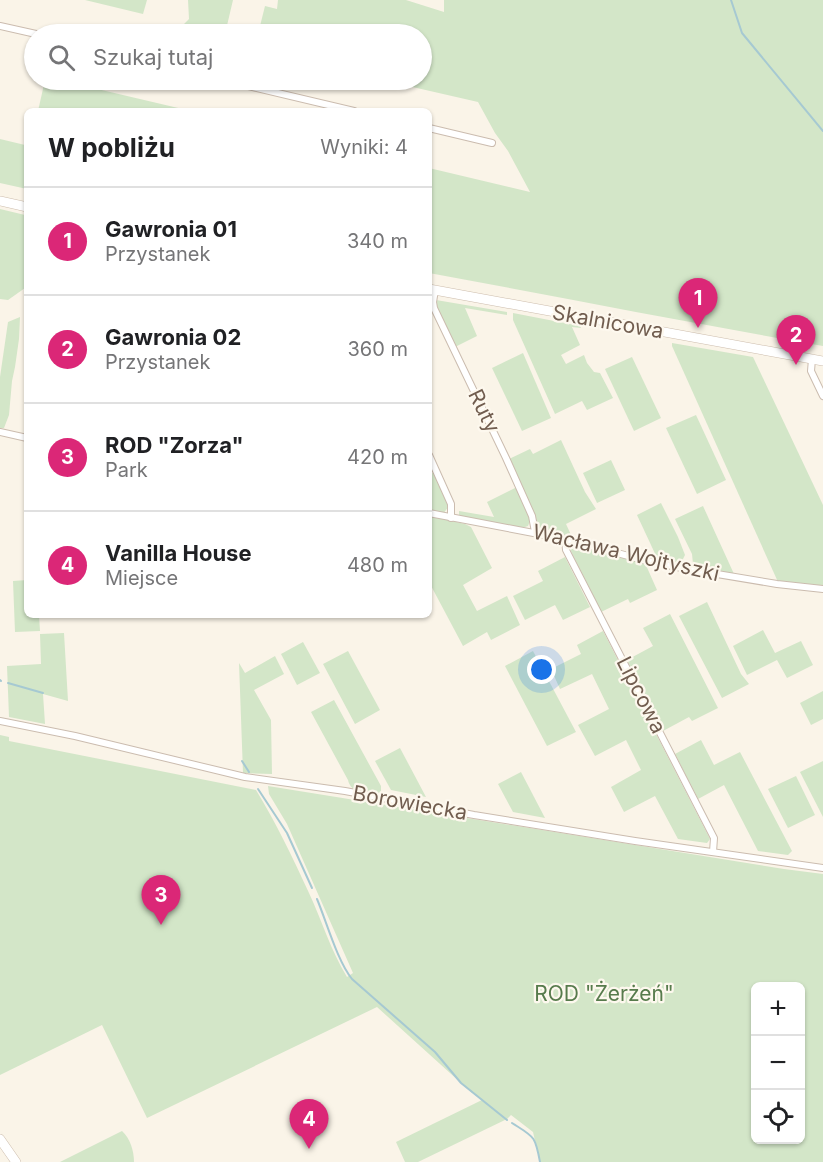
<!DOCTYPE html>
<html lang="pl">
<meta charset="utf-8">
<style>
:root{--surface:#fff;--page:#f6f6f6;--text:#202124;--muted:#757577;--line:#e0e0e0;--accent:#db2777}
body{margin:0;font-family:Inter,sans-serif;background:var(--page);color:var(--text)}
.controls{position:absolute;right:18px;bottom:18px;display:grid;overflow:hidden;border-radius:9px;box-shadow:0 2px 4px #0004}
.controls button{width:54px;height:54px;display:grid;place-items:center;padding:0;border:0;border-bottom:2px solid var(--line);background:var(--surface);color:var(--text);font:30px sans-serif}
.you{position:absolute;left:542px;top:670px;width:21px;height:21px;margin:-15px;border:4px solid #fff;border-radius:50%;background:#1a73e8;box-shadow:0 0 0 9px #1a73e833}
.badge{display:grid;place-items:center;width:39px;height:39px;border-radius:50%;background:var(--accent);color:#fff;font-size:20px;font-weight:700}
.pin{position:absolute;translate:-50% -50px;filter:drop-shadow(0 2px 3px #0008)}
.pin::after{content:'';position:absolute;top:32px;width:21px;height:18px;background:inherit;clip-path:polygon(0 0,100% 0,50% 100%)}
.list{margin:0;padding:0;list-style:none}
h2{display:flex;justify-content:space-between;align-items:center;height:78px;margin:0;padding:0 24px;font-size:26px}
h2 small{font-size:20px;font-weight:400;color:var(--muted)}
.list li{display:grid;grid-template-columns:39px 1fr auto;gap:18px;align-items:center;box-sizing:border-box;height:108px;padding:0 24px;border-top:2px solid var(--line)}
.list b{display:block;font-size:22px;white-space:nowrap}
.list p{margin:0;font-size:20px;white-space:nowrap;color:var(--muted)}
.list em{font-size:20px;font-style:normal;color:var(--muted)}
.icon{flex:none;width:33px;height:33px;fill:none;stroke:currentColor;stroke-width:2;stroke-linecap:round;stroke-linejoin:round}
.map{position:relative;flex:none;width:823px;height:1162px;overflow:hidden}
.search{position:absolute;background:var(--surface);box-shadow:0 2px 4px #0004;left:24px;top:24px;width:408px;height:66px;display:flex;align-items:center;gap:15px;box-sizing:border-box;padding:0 21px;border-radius:33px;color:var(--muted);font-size:22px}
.panel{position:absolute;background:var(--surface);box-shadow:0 2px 4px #0004;left:24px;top:108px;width:408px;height:510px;border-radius:9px}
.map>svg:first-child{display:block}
.green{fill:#d3e6c8;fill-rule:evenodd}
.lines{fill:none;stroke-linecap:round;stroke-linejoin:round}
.stream{stroke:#a6c9d2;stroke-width:2}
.street-casing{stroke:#cbbcaf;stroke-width:8}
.secondary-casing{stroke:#cdbdad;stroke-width:10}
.street{stroke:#fff;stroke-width:6}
.secondary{stroke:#fff;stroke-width:9}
.labels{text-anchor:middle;stroke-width:4.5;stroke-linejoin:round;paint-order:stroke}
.street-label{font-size:21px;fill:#715d4f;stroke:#fdf8ee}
.park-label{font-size:21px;fill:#577b4c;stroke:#fdf8ee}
</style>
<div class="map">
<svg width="823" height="1162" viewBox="0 0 823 1162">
<rect width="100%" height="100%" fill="#faf4e8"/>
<g class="green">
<path d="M85,0H147L143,14Z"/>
<path d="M188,0H233L225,34L184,24L189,19Z"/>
<path d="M278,0H406L444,12V0H823V346C691,323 560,297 429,273V168L530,192L508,151L495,133L478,102L382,80H422V34H258L265,6L277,9Z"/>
<path d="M45,80H59L191,111H38Z"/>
<path d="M27,137V189L0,183V139L25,145Z"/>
<path d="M0,209L25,215C25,222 26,227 27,234C29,250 28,272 25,288L8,300L0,299Z"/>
<path d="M436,300L507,312V315L465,308L477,336L455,347L435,302Z"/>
<path d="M513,313L580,326L581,328L572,327L580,345L561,355L566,364L584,355L587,363L594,372L600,373L613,398L587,410L582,401L555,414L513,320Z"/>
<path d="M20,317L19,339L15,367L12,381L9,415L4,428H0V377L8,322Z"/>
<path d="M672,343L753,357L823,505V586L778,582L672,346Z"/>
<path d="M523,353L551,418L522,431L492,368Z"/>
<path d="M632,357L661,418L634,431L605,369Z"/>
<path d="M696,415L726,480L697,494L666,428Z"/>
<path d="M561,440L585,492L596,509L566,524L572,537L540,531L509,459L530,449L533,454Z"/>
<path d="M611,460L625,490L597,503L583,473Z"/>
<path d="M433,473L449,506L443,514L429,511V474Z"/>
<path d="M517,487C522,498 534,514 528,526L522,528L459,516V511L494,517L487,502Z"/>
<path d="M661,503L678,537L685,555L682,561L676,564L658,560L637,515Z"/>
<path d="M703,506L734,574L696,569L693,564L692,554L675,519Z"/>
<path d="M429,516L465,524L471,527L492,568L463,585L477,611L507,596L520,625L491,640L487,632L463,646L429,582Z"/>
<path d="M572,543L645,563L657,590L630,603L628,599L601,612L571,551L570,546Z"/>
<path d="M565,557L590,607L563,620L555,605L525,620L513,596L543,581L538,571Z"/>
<path d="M27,580V615H39L40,631L15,632L13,581Z"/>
<path d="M707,602L741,674L749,684L722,698L679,616Z"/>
<path d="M670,614L718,708L692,721L689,717L663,731L627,660L653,646L643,628Z"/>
<path d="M763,630L775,653L801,641L813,665L787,678L777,660L747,675L733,646Z"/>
<path d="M603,631L710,839L707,843L678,839L655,796L624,812L611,787L641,770L626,740L595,756L578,725L609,709L592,674L560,689L551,669L581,654L577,645Z"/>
<path d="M64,633L68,701L43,694L45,724L9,717L7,666L41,664L40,634Z"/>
<path d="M303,642L320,673L297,685L281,654Z"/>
<path d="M348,651L380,710L355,724L323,664Z"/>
<path d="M533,651L576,732L547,746L505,666Z"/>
<path d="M275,656L284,674L254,690L271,720L272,774L243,773L239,663L245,673Z"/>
<path d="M823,691V719L811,725L800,703Z"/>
<path d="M334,700L381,786V791L379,794C367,793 351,794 348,780L311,712Z"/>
<path d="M0,735L9,737V741L256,790C276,823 293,858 309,893C322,921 331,951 347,977L353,973L287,824L269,794L268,786L784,869L823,874V1162H540L533,1132L511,1115L507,1119L418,1162H405L396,1142L482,1100L471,1092L377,1007L147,1118L102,1025L0,1075ZM800,986V1140H756V986Z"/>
<path d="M701,740L714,765L740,752L792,851L788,855L758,851L724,785L698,799L675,754Z"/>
<path d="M400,748L426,797L391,790L375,761Z"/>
<path d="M823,761V817L800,772Z"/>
<path d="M521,772L545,818L513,812L498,784Z"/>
<path d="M796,776L815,815L788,828L768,789Z"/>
<path d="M122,1131C130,1138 134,1151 134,1162H60Z"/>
</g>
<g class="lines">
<g class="stream">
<path d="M731,0L742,33L823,131"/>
<path d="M0,680L1,681"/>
<path d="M8,683L43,693"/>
<path d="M242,761L249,772"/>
<path d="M258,789L287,833L312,888"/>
<path d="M317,899C327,923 337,960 352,979L435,1052L461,1083L507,1120"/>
<path d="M512,1123C534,1137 535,1135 540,1162"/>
</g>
<defs>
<g id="street">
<path d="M0,26L36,34"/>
<path d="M223,80L354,111"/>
<path d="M429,128L492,143"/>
<path d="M435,290L433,302L434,308L506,458L532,516L535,532"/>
<path d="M812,359L811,371L823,396"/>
<path d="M0,432L27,438"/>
<path d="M429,455L451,504V518"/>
<path d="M429,513L565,539L647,561L687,569L777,584L823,589"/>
<path d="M565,539L566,550L714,838L713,852"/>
<path d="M0,721L75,736L245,777L345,791L474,815L635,841L823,868"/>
</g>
<g id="secondary">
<path d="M0,201L27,207"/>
<path d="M429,289L823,361"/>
<path d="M0,1139L16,1162"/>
</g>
</defs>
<use href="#street" class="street-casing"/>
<use href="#secondary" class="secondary-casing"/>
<use href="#street" class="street"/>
<use href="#secondary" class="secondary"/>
</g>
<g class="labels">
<g class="street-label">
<text transform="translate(608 322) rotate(10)" y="7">Skalnicowa</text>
<text transform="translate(484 411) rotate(64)" y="7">Ruty</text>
<text transform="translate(626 553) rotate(13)" y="7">Wacława Wojtyszki</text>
<text transform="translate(641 695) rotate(63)" y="7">Lipcowa</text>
<text transform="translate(410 803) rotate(10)" y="7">Borowiecka</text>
</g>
<g class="park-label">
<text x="604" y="1001">ROD "Żerżeń"</text>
</g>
</g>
</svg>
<div class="controls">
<button>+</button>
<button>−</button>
<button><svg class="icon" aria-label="locate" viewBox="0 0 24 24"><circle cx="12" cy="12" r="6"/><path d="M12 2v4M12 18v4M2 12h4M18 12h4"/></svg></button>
</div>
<div class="you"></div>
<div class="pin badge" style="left:698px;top:328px">1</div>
<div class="pin badge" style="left:796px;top:365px">2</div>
<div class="pin badge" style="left:161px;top:925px">3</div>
<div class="pin badge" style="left:309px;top:1149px">4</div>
<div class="search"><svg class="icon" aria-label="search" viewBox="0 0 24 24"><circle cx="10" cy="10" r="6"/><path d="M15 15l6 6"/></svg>Szukaj tutaj</div>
<section class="panel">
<h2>W pobliżu<small>Wyniki: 4</small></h2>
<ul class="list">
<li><span class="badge">1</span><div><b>Gawronia 01</b><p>Przystanek</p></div><em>340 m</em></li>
<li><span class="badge">2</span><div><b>Gawronia 02</b><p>Przystanek</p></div><em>360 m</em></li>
<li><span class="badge">3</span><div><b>ROD &quot;Zorza&quot;</b><p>Park</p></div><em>420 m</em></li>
<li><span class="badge">4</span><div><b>Vanilla House</b><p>Miejsce</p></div><em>480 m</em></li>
</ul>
</section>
</div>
